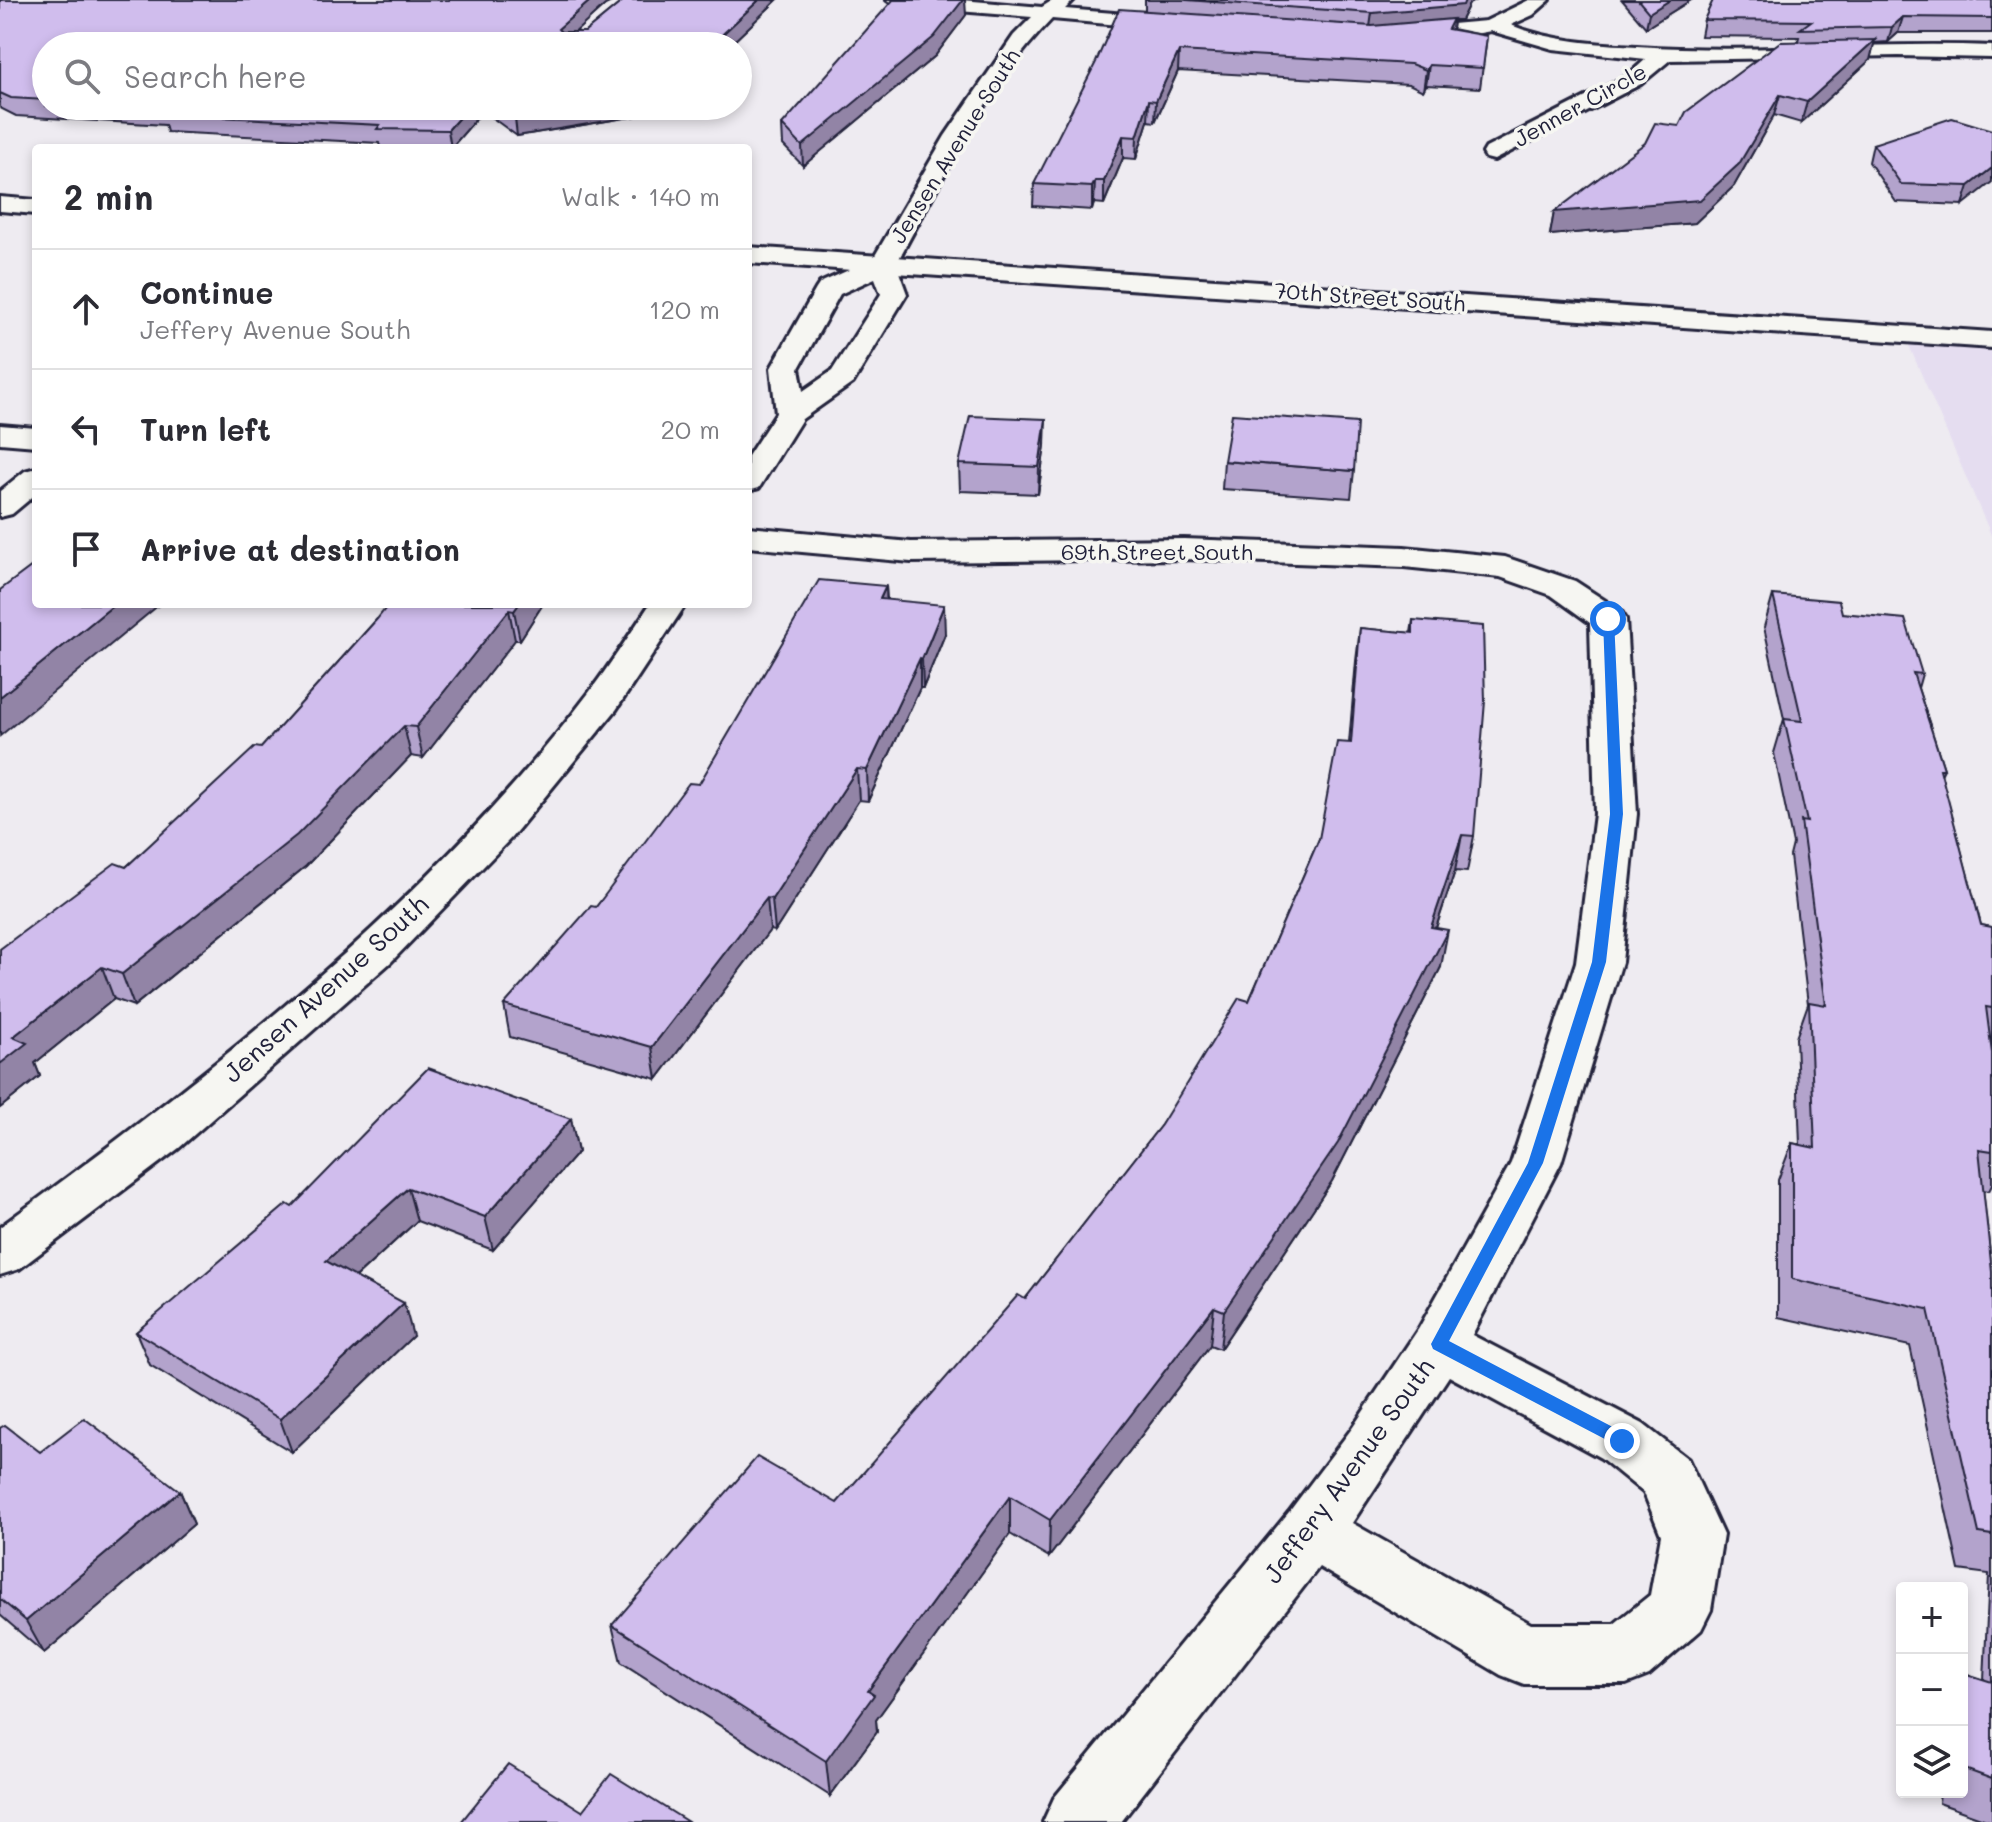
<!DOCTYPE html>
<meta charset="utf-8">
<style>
:root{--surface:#fff;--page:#f2f2f3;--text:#2b2b33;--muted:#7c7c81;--line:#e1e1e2}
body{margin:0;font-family:Mali,sans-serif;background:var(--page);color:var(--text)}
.controls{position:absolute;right:24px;bottom:24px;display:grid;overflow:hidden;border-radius:8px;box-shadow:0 4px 12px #0003}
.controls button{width:72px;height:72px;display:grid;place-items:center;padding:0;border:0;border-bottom:2px solid var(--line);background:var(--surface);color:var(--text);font:40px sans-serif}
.stop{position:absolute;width:24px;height:24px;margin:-18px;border:6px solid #1a73e8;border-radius:50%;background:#fff}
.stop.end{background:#1a73e8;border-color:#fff;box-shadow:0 2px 8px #0008}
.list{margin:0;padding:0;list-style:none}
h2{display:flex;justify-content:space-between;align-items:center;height:104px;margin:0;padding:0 32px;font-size:34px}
h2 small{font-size:26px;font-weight:400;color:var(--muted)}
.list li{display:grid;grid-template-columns:52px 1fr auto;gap:24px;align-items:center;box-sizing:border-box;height:120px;padding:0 32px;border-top:2px solid var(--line)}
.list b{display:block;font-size:30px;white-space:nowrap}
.list p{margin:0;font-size:26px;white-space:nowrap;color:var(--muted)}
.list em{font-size:26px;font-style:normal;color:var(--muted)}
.icon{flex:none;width:44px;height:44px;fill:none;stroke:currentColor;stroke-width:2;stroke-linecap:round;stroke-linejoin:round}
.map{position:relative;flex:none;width:1992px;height:1822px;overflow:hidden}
.search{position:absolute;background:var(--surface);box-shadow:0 4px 12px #0003;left:32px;top:32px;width:720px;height:88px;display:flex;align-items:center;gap:20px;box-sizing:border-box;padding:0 28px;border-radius:44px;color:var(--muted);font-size:30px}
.panel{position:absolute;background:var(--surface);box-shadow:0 4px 12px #0003;left:32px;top:144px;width:720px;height:464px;border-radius:8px}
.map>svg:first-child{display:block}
.built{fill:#e5ddf0}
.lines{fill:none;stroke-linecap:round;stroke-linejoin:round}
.street-casing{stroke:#22223b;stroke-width:6}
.secondary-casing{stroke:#22223b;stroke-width:6}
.street{fill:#f6f6f2;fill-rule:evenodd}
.secondary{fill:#f6f6f2;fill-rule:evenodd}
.wall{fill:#b3a3cc;stroke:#22223b;stroke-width:2}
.shaded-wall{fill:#9284a6;stroke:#22223b;stroke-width:2}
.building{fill:#d0bded;stroke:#22223b;stroke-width:2}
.route{fill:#1a73e8}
.labels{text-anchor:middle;stroke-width:7;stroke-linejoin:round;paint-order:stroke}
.far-street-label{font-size:22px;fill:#22223b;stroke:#f6f6f2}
.street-label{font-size:26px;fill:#22223b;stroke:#f6f6f2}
</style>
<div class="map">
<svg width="1992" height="1822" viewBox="0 0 1992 1822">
<rect width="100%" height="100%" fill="#eeebf1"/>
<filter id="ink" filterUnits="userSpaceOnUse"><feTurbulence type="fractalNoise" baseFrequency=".0125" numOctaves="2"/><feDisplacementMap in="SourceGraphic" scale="16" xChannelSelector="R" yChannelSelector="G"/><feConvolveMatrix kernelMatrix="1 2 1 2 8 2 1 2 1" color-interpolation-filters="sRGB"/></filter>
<g filter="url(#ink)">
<path class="built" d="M1904,334L1992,340V537Z"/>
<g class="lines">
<defs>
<g id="street">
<path d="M887,0H962L1042,7L1053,0H1074L1065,9L1175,18L1185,24L1175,30L1052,19C985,87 942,181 896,264L907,294L853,383L802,419L759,488L748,491V456L776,413L771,368L816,289L820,283L873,259L945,136L1014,35L1032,17L896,6ZM875,278L881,294L832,371L803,391L799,368L840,294Z"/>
<path d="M1529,0H1550L1533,15L1511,25C1550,41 1595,44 1637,46C1755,54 1874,41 1992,46V58L1898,56L1670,60L1641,84L1494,160L1486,158L1483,153L1486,148L1627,76L1646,59L1553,49L1491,31L1453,38L1395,41L1385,35L1395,29L1486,21Z"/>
<path d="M0,425L36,428V446L0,443Z"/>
<path d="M36,468V494L12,514L0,517V491L25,471Z"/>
<path d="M748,527L911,542L1184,539L1404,547L1505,557L1575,581L1621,611L1626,619L1637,814L1622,962L1561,1163L1472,1335L1643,1424L1688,1459L1723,1535L1711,1610L1701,1630L1649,1675L1626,1684H1524L1501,1675L1319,1567L1121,1822H1043L1054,1798L1289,1512L1353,1427L1419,1328L1511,1163L1576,962L1595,814L1590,623L1551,595L1500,577L1404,567L1184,559L911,562L748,547ZM1449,1376L1601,1458L1644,1493L1661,1535L1650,1595L1614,1624H1531L1352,1523Z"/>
<path d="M650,604H686L616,710L511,838L391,962L179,1148L19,1269L0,1275V1227C213,1071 427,905 588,694C610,665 630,634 650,604Z"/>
</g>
<g id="secondary">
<path d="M0,197L36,200V214L0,211Z"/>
<path d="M748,247L1992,332V348L748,263Z"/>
</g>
</defs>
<use href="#street" class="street-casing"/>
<use href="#secondary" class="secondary-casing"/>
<use href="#street" class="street"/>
<use href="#secondary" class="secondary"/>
</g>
<g class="wall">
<path d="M0,0L605,5L575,32H585L624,0H777L729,46H46V106H664L648,114L517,136L483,111L451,148L380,147L379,143L167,132L165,125L16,116L0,108Z"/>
<path d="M1145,0H1476L1469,4L1461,20H1453L1452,29L1487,36L1480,88L1426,85L1423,91L1409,84L1178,71L1155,122L1148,121L1136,159L1123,158L1104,204L1094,203L1092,210L1033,206L1034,184L1145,10Z"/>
<path d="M1622,0H1691L1646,28Z"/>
<path d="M1992,0V33H1898L1888,42L1874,43L1870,60L1801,123L1774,115L1734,186L1695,223L1550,235L1554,212L1679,126L1798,41L1799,37L1701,36L1704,20Z"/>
<path d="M966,15L935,56L803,166L783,145L782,125Z"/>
<path d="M1992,130L1963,205L1896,202L1869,162L1873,144Z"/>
<path d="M1045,445L1038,494L960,491L959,464Z"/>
<path d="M1224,461L1354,471L1351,498L1222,489Z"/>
<path d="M886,586L887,600L945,634L923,688H920L868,801L859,800L775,931L770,930L657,1079L510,1037L504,1005L596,907L699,784Z"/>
<path d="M1773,595L1842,613L1922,674L1918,688L1944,769L1941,775L1981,925L1992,927V1185L1989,1191L1983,1190L1992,1272V1822L1939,1803L1940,1792H1962V1683L1967,1674L1984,1680L1989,1574L1959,1570L1910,1346L1778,1317V1180L1792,1143L1800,1145L1796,1038L1808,1004L1790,856L1793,844L1774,753L1784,719L1764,627Z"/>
<path d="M543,604L520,640H515L423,758L411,756L306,866L134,1006L114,999L35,1063L40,1076L0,1108L126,867L261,748L377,619Z"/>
<path d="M1413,620L1474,836L1467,872L1455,871L1436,928L1441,967L1332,1181L1220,1349L1210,1345L1049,1557L1010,1534L876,1720L877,1732L830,1796L621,1662L612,1625L837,1503L1025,1299L1161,1125L1249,1001L1319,839L1349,743L1356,661L1360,628L1411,633Z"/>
<path d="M571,1119L578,1152L493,1250L417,1221L356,1277L413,1336L292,1452L150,1365L136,1332L292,1207Z"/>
<path d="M0,1428L40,1452L180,1491L194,1524L44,1653L0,1615Z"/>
</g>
<g class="shaded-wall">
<path d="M591,0H616L605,5L560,46L558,29Z"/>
<path d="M759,0H777L729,46H710Z"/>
<path d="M963,0H965L966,15L935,56L803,166L802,146Z"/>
<path d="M1465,0H1476L1469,4L1461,20H1453L1451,38L1370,27L1372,13Z"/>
<path d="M1670,0H1691L1646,28L1649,13Z"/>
<path d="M1903,17L1898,33L1888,42L1892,27Z"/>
<path d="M1875,40L1870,60L1801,123L1807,102Z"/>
<path d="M1179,51L1178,71L1155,122L1156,101Z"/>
<path d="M1429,65L1426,85L1423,91L1426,70Z"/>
<path d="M1780,95L1774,115L1734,186L1695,223L1550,235L1554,212Z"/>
<path d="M1149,100L1148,121L1136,159L1137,137Z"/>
<path d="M469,106H482L483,111L451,148L448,130Z"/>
<path d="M585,106H664L648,114L517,136L515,118Z"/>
<path d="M1123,136V158L1104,204V181Z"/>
<path d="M1992,168V182L1963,205L1969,186Z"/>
<path d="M1095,181L1094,203L1092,210V187Z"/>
<path d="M1046,419L1045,445L1038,494L1039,467Z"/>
<path d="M886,586L887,615L880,599Z"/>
<path d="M115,604H160L0,736V697Z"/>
<path d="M519,604H543L520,640L514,611Z"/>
<path d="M944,605L945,634L923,688L922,659Z"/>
<path d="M509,610L515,640L423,758L416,727Z"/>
<path d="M920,658V688L868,801L867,770Z"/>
<path d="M404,726L411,756L306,866L134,1006L122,974Z"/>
<path d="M857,769L859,800L775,931L772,899Z"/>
<path d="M1462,835L1455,871L1424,963L1431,927Z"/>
<path d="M767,898L770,930L657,1079L652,1047Z"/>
<path d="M1448,930L1441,967L1332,1181L1220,1349L1224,1311Z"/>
<path d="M102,967L114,999L35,1063L40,1076L0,1108V1064L13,1037Z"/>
<path d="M571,1119L578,1152L493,1250L485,1217Z"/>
<path d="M408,1188L417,1221L337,1294L326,1261Z"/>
<path d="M404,1303L413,1336L292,1452L280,1419Z"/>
<path d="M1214,1307L1210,1345L1049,1557L1050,1520Z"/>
<path d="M180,1491L194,1524L44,1653L26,1621Z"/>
<path d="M1010,1496V1534L876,1720L877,1732L830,1796L826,1761L868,1691Z"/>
</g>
<g class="building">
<path d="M0,0H591L558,29L561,32H585L624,0H759L710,46H46V100L11,98L0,93Z"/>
<path d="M893,0H963L934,37L802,146L782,125Z"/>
<path d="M1186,0H1465L1463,5L1372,13Z"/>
<path d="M1638,0H1670L1649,13Z"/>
<path d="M1713,0H1992V18L1903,17L1892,27L1800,29L1811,21L1704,20Z"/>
<path d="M1119,9L1372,26L1453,19L1448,29L1487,36L1483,68L1429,65L1426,70L1411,64L1179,51L1156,101L1149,100L1137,137L1123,136L1104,181H1095L1092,187L1034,184L1096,62Z"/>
<path d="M1875,40L1807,102L1780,95L1739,164L1700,200L1554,212L1645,143L1655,123L1679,126L1686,112L1780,42Z"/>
<path d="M139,106H469L448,130L377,129L380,125L162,114L171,108Z"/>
<path d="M498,106H585L515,118Z"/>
<path d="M1952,118L1992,130V168L1969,186L1901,184L1873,144Z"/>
<path d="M1232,414L1357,423L1354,471L1224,461Z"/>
<path d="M970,416L1046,419L1039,467L959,464Z"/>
<path d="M36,563V604H115L0,697V590Z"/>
<path d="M819,580L886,586L880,599L944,605L922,659L920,658L867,770L857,769L772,899L767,898L652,1047L504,1005L591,906L596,907L689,783L699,784Z"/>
<path d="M1773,595L1839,601L1842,613L1905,619L1922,674L1913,673L1944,769H1940L1981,925L1992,927V1008L1986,1007L1992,1053V1151L1979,1149L1992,1272V1535L1979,1533L1928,1309L1792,1279V1143L1815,1148L1809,1002L1826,1005L1801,821L1807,822L1784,719L1802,721Z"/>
<path d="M389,604H519L514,611L509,610L416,727L404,726L297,835L122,974L102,967L13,1037L27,1043L0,1064V949L115,863L126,867L255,747L261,748L377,619Z"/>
<path d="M1413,620L1483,626L1485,701L1474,836L1462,835L1431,927L1448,930L1338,1143L1224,1311L1214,1307L1050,1520L1010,1496L868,1691L874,1695L826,1761L612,1625L757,1457L837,1503L1018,1295L1025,1299L1161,1125L1239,998L1249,1001L1319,839L1337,742L1351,743L1360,628L1413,633Z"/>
<path d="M428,1068L571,1119L485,1217L408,1188L326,1261L404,1303L280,1419L136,1332L287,1204L292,1207Z"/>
<path d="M84,1418L180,1491L26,1621L0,1599V1428L5,1425L40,1452Z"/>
<path d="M1967,1674L1992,1682V1779L1962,1768Z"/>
<path d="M508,1764L582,1811L611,1774L688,1822H461Z"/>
</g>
</g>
<path class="route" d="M1608,616L1614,619L1623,814L1606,962L1543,1163L1449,1341L1628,1435L1630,1441L1628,1446L1622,1448L1433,1349L1431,1344L1528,1163L1592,962L1610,814L1603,619Z"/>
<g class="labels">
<g class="far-street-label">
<text transform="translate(1580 105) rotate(-29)" y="8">Jenner Circle</text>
<text transform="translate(955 146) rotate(-58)" y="8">Jensen Avenue South</text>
<text transform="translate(1370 297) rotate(4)" y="8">70th Street South</text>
<text x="1157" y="560">69th Street South</text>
</g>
<g class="street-label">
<text transform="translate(326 989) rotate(-42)" y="9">Jensen Avenue South</text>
<text transform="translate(1349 1471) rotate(-54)" y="9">Jeffery Avenue South</text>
</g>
</g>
</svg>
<div class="controls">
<button>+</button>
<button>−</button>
<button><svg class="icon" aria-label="layers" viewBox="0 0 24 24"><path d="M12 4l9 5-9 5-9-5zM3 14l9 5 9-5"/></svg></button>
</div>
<div class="stop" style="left:1608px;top:619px"></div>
<div class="stop end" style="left:1622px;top:1441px"></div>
<div class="search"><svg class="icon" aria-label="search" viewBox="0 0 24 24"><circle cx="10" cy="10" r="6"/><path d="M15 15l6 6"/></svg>Search here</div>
<section class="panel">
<h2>2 min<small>Walk · 140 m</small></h2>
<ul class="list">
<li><svg class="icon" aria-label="ahead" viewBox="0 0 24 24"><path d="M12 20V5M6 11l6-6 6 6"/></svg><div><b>Continue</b><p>Jeffery Avenue South</p></div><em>120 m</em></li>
<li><svg class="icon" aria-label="left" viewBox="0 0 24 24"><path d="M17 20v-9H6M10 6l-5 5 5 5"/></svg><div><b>Turn left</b></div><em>20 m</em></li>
<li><svg class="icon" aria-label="arrive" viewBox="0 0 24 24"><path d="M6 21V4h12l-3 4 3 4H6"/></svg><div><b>Arrive at destination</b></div></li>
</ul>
</section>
</div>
